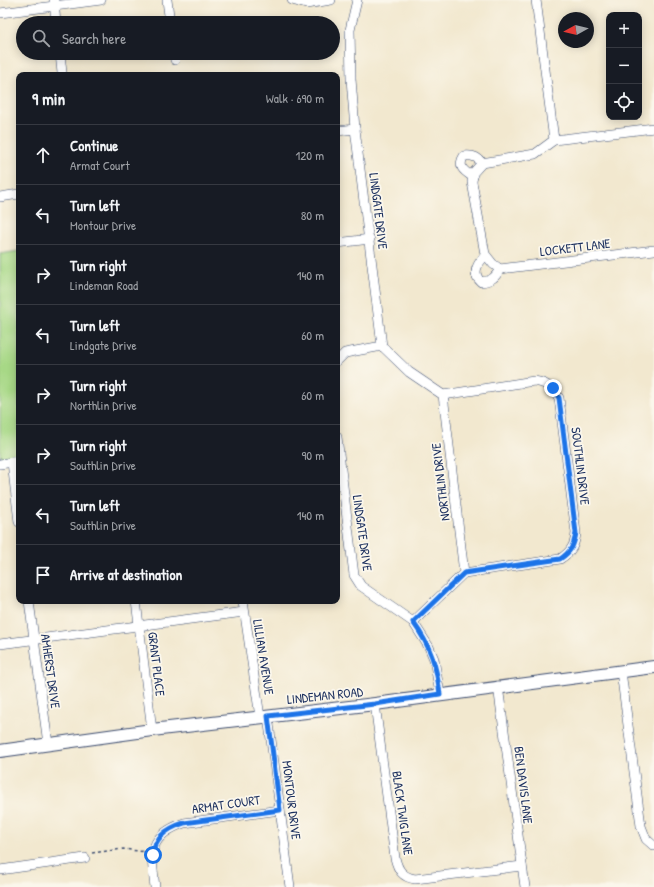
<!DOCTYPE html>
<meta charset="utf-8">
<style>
:root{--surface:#171b24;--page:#242831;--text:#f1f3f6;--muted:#9ea1a6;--line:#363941}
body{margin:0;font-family:"Patrick Hand",sans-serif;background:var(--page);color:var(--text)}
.controls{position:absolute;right:12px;top:12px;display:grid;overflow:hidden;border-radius:8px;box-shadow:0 2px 10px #0003}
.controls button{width:36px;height:36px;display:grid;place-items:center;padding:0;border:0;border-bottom:1px solid var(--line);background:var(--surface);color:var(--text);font:20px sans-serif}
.compass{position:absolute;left:558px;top:12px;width:36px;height:36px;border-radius:50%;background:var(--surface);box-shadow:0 2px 10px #0003;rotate:262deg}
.stop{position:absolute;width:12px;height:12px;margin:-9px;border:3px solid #1a73e8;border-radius:50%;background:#fff}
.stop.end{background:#1a73e8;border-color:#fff;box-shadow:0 1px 4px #0008}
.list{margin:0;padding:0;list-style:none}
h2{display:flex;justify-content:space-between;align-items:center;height:52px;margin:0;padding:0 16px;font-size:17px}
h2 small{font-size:13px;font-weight:400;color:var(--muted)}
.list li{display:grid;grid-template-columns:26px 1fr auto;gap:12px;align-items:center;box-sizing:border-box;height:60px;padding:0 16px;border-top:1px solid var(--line)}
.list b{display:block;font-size:15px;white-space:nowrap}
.list p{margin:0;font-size:13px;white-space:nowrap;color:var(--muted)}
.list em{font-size:13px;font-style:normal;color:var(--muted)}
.icon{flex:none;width:22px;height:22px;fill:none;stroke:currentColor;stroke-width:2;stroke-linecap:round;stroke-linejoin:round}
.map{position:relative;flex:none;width:654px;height:887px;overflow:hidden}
.search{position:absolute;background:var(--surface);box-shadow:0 2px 10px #0003;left:16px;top:16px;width:324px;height:44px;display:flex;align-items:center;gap:10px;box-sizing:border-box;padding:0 14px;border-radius:22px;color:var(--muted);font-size:15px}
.panel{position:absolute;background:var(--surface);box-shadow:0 2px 10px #0003;left:16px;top:72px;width:324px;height:532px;border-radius:8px}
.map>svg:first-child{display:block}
.green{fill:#a7d886;stroke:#618472}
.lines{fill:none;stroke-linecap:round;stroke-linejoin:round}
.street-casing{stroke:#3b4b6f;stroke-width:10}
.secondary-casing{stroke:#3b4b6f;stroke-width:14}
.path{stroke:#3b4b6f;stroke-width:1.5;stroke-dasharray:3 3;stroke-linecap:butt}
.street{stroke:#fff;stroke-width:9}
.secondary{stroke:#fff;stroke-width:12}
.route{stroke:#1a73e8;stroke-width:5}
.labels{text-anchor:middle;stroke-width:3.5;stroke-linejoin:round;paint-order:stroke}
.street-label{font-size:13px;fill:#1b2f5e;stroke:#fbf7ec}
</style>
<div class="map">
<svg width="654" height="887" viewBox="0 0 654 887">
<rect width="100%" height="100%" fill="#fbf7ec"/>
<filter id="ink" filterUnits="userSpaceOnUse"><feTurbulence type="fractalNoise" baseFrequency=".025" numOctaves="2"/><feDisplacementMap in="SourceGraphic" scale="8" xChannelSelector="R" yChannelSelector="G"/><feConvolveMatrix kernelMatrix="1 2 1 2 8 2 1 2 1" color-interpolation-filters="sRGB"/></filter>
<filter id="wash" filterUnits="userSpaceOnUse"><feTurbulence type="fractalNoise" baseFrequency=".012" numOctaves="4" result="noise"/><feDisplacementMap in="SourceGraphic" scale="16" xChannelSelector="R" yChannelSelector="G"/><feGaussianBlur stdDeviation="0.9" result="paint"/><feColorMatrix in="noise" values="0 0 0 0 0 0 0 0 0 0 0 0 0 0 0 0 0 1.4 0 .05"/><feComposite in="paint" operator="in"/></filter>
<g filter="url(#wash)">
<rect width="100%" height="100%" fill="#f2e8cf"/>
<path class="green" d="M19,251V457L0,459V254Z"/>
</g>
<g filter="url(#ink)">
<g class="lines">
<defs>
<g id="street">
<path d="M167,0L170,23"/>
<path d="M292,0L306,4L331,0"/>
<path d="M536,0L554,140"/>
<path d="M54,1L56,23"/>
<path d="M0,13L101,0"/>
<path d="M60,53L62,73"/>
<path d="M174,53L175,60"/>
<path d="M654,128L554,140L535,154L482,163L473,173L472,182L485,254L493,264L500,269L654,250"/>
<path d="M337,131L355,129"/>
<path d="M473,177C464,171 457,167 464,156C472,155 478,157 482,163"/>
<path d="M0,197L19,194"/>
<path d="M337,243L370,239"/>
<path d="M485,256C478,263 471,273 481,282C491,281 495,278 500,269"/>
<path d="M382,346L409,372L443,395L464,573L413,622"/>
<path d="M337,361L345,353L382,346L355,129L351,79L350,30L357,0"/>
<path d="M443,395L534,381C547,383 552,387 559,398L576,533C575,545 571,552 560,559L464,573"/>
<path d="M337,437L354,575L361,586L413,622L429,647L434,659L440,694"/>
<path d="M12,462L19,522"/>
<path d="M0,464L19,461"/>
<path d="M29,601L48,744"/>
<path d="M136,601L152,730"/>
<path d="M243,601L260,717"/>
<path d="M0,644L244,612"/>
<path d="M621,671L641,826L646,839L654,846"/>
<path d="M498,686L525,887"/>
<path d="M375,704L395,858C398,870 402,877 415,879L522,866"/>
<path d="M268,716L290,887"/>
<path d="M0,870L85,858"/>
<path d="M155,887C151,854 147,836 184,823L280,810"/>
</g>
<path id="secondary" d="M0,751L152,730L375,704L654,667"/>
</defs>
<use href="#street" class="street-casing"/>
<use href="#secondary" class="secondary-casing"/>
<path class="path" d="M92,853L123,849L146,852"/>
<use href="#street" class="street"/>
<use href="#secondary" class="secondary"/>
</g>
</g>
<g class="lines" filter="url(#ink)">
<path class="route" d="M153,855C154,837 168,828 184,823L280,810L268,716L375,704L440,694C436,664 431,647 413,622L464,573L560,559C571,552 574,545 576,533L559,398L553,388"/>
</g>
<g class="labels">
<g class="street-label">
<text transform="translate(379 211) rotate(83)" y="5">LINDGATE DRIVE</text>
<text transform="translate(575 247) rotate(-7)" y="5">LOCKETT LANE</text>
<text transform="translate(581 466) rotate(83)" y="5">SOUTHLIN DRIVE</text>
<text transform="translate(440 482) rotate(-97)" y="5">NORTHLIN DRIVE</text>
<text transform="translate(363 533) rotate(82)" y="5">LINDGATE DRIVE</text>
<text transform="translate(264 657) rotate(81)" y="5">LILLIAN AVENUE</text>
<text transform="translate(157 664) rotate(83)" y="5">GRANT PLACE</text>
<text transform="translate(51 671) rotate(82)" y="5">AMHERST DRIVE</text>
<text transform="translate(325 695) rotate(-6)" y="5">LINDEMAN ROAD</text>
<text transform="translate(524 785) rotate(83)" y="5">BEN DAVIS LANE</text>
<text transform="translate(292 800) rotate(83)" y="5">MONTOUR DRIVE</text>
<text transform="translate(226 804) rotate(-8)" y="5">ARMAT COURT</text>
<text transform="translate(403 813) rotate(82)" y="5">BLACK TWIG LANE</text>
</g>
</g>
</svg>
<div class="controls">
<button>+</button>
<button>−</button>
<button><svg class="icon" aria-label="locate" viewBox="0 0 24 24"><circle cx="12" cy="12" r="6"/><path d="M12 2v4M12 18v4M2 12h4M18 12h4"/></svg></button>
</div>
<svg class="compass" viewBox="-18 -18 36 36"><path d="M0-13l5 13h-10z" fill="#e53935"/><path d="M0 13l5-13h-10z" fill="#9ea1a6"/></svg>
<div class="stop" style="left:153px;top:855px"></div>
<div class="stop end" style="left:553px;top:388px"></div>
<div class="search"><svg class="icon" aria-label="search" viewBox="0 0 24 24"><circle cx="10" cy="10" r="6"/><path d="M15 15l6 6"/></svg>Search here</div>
<section class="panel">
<h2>9 min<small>Walk · 690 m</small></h2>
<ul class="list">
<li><svg class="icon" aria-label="ahead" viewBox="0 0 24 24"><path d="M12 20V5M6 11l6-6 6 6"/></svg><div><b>Continue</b><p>Armat Court</p></div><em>120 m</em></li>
<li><svg class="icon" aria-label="left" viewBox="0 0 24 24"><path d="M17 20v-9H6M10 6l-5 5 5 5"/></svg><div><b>Turn left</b><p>Montour Drive</p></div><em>80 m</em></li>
<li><svg class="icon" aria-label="right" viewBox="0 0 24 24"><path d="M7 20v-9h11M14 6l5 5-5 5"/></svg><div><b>Turn right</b><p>Lindeman Road</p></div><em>140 m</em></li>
<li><svg class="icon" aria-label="left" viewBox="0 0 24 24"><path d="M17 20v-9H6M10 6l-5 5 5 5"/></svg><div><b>Turn left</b><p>Lindgate Drive</p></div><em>60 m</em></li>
<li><svg class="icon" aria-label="right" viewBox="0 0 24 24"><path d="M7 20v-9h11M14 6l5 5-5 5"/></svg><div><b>Turn right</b><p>Northlin Drive</p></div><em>60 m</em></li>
<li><svg class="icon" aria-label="right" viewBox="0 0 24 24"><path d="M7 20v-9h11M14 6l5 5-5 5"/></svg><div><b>Turn right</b><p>Southlin Drive</p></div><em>90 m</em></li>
<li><svg class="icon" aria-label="left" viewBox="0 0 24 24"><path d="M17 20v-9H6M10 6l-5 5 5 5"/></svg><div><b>Turn left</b><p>Southlin Drive</p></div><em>140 m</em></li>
<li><svg class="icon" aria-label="arrive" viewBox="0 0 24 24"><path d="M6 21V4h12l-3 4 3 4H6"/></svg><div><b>Arrive at destination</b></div></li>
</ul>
</section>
</div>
